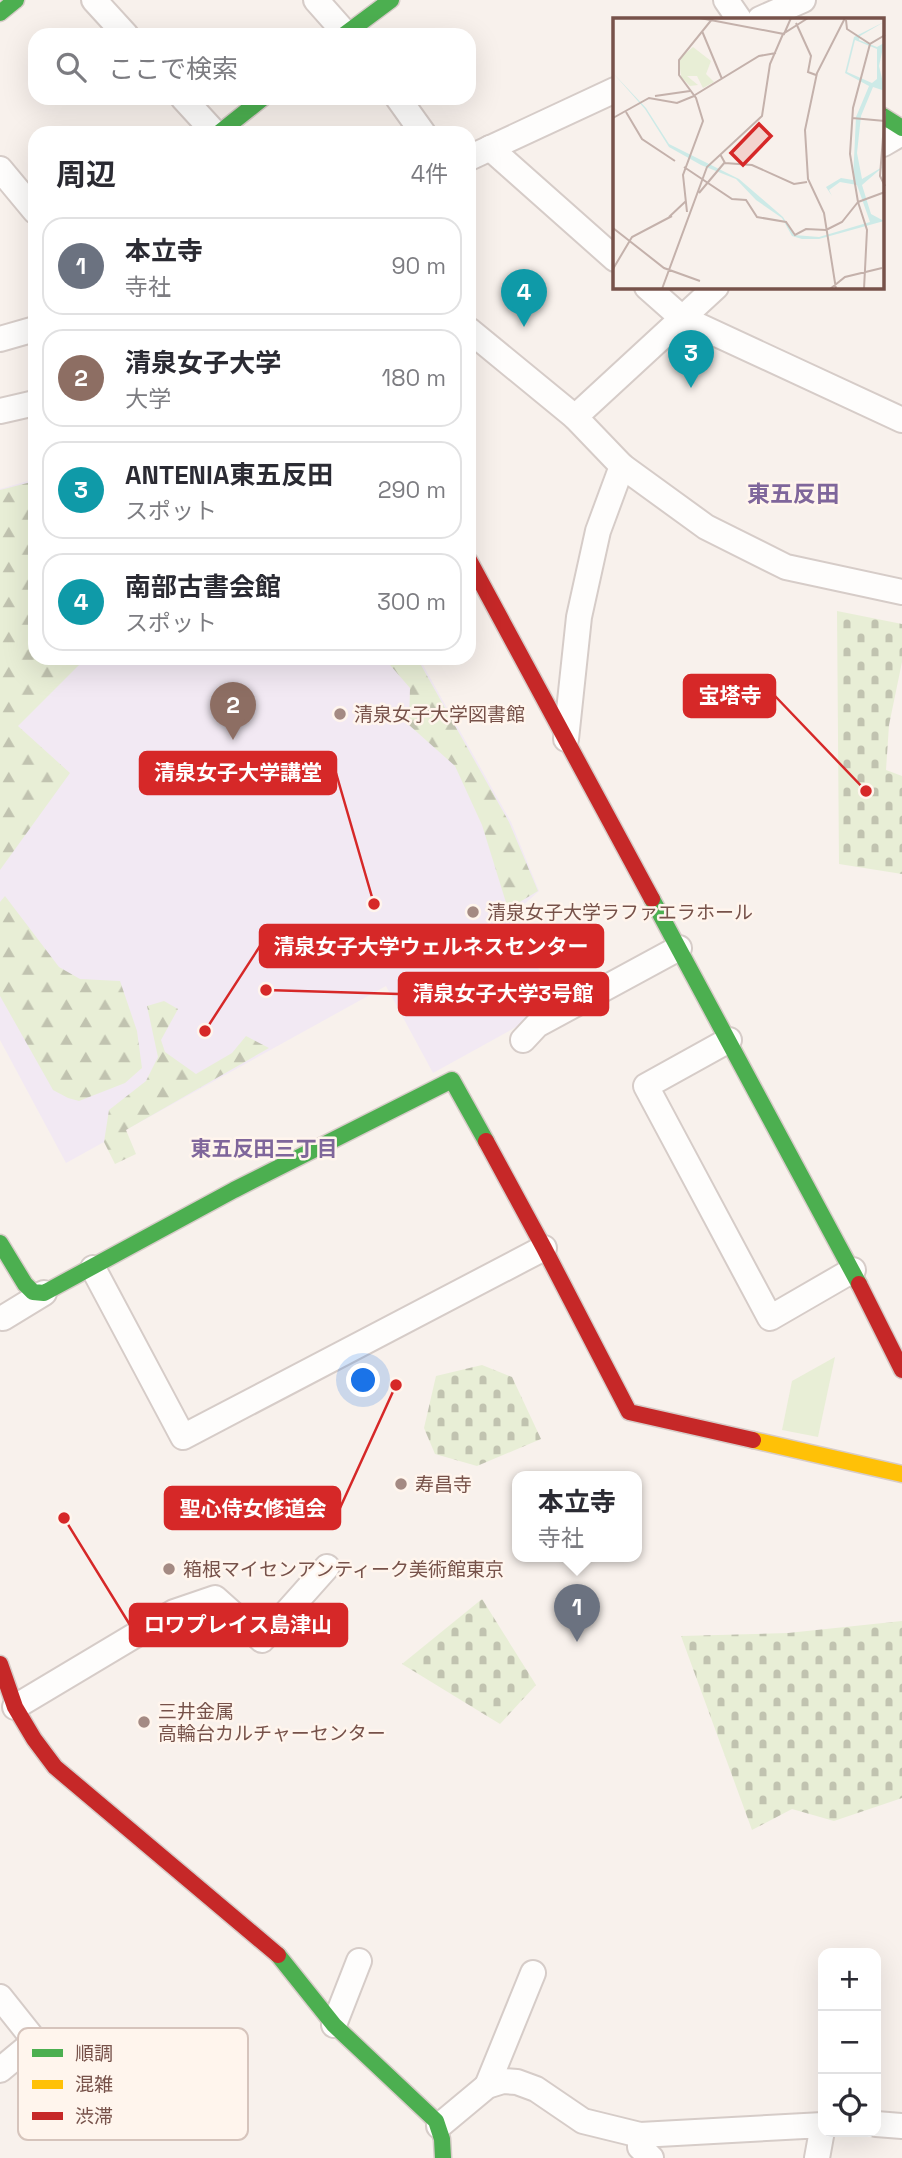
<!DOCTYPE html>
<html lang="ja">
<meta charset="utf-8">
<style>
:root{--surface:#fff;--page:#f7f7f7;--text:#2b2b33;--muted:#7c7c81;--line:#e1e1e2;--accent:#1a73e8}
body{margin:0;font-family:"Space Grotesk","Noto Sans JP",sans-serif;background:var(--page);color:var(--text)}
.controls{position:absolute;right:21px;bottom:21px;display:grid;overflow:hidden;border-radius:14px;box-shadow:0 7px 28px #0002}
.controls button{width:63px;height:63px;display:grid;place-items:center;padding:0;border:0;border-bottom:2px solid var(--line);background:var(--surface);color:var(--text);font:35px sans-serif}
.you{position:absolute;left:364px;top:1381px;width:24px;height:24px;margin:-18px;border:5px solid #fff;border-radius:50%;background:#1a73e8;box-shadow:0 0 0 10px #1a73e833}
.badge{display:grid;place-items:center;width:46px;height:46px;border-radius:50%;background:var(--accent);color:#fff;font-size:23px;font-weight:700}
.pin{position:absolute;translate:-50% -58px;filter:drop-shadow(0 2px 4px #0008)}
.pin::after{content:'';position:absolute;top:37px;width:24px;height:21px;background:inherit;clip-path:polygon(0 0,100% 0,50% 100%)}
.popup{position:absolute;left:512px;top:1471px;width:130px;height:91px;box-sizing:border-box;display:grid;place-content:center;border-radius:14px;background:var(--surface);filter:drop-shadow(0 2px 5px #0005);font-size:23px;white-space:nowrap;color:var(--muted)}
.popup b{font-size:26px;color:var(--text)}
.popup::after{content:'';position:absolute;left:50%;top:100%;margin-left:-14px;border:14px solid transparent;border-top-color:var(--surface)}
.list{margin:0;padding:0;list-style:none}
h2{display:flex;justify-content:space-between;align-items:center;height:91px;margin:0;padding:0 28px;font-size:30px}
h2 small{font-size:23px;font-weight:400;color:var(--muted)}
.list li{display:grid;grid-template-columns:46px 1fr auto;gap:21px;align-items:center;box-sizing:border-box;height:98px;margin:0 14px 14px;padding:0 14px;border:2px solid var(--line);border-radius:21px}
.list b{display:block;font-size:26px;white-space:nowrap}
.list p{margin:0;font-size:23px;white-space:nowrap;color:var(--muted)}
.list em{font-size:23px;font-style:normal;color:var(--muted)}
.icon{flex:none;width:38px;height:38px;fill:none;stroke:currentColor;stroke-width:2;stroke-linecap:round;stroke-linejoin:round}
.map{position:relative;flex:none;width:902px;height:2158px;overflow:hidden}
.search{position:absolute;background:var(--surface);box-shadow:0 7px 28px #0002;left:28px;top:28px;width:448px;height:77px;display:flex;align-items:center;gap:18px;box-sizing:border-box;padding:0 24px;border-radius:21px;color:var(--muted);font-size:26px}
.panel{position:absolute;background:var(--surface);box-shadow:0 7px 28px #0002;left:28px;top:126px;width:448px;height:539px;border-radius:21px}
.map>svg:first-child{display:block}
.education{fill:#f2e9f3}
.forest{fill:url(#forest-firs)}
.cemetery{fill:url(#cemetery-stones)}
.garden{fill:#e8eed6}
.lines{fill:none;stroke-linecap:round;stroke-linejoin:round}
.street-casing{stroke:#d6ccc8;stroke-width:28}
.fast-casing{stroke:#d7ccc8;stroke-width:19}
.slow-casing{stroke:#d7ccc8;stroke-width:19}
.jam-casing{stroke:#d7ccc8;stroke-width:19}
.street{stroke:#fefdfc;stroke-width:24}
.fast{stroke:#4caf50;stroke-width:16}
.slow{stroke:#ffc107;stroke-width:16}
.jam{stroke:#c62828;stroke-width:16}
.poi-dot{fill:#a48a83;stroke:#fff5ed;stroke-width:2.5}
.labels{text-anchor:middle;stroke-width:5;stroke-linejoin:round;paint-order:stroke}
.poi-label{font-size:19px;fill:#77524a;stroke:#fff5ed;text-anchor:start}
.neighbourhood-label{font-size:21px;font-weight:bold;fill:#7f669b;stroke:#fff5ed}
.quarter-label{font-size:23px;font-weight:bold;fill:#7f669b;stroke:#fff5ed}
.inset-road{fill:none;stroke:#c4b1ab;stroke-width:2}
.view{fill:#d62828;fill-opacity:0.15;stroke:#d62828;stroke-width:3.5}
.inset-edge{fill:none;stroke:#77524a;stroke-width:3.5}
.key{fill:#fff5ed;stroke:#d6c4bc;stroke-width:2}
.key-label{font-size:19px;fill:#77524a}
.leader{fill:none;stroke:#d62828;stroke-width:2.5}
.callout-dot{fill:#d62828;stroke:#fff5ed;stroke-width:2.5}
.callout{fill:#d62828;stroke:#d62828;stroke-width:2.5}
.callout-label{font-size:21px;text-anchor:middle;font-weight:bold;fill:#fff}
</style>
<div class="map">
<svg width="902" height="2158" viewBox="0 0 902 2158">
<defs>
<pattern id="forest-firs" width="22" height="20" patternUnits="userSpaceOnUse" patternTransform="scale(1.75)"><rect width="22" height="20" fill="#e8eed6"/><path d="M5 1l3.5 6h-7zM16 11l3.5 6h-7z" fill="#c1c3b0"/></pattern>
<pattern id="cemetery-stones" width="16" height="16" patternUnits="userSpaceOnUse" patternTransform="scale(1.75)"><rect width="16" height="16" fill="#e8eed6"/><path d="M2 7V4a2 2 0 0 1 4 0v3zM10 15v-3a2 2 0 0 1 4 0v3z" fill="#c1c3b0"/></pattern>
</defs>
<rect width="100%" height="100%" fill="#f8f1ec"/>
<path class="education" d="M35,479V658H419L511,822L539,891L510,917L558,1004L433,1073L386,986L66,1163L0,1040V489Z"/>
<g class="forest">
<path d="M35,481V658H86L18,726L70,773L0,870V490Z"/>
<path d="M384,658H417L509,822L538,891L508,909L482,825L455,766L409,725L410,688Z"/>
<path d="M5,896L59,967L80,979L120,981L137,1031L142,1068L125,1083L79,1101L68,1098L53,1090L0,996V902Z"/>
<path d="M164,1001L178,1009L161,1040L165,1052L196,1074L232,1053L246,1036L269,1048L126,1130L136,1154L115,1164L104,1142L109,1110L146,1081L158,1057L147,1006Z"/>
</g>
<g class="cemetery">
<path d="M837,611L902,624V662L889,725L886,770L902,776V874L839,864Z"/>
<path d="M482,1365L512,1377L541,1439L477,1466L435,1454L424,1428L436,1376Z"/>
<path d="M482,1599L536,1685L500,1724L402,1664Z"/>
<path d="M902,1621V1798L834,1821L792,1809L752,1830L681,1636L788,1633Z"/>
</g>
<path class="garden" d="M835,1357L818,1437L782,1430L792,1381Z"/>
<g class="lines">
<defs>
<g id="street">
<path d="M94,0L126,35"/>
<path d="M316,0L347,35"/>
<path d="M726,0L739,19"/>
<path d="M760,19L803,0"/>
<path d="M183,98L215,133"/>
<path d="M398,98L423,133"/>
<path d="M883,144L902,133"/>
<path d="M490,148L615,259"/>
<path d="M469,158L615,90"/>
<path d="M0,169L35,211"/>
<path d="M647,287L682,318L902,420"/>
<path d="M469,330L575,417L622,466L706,527L786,567L902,592"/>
<path d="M0,339L35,329"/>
<path d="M0,411L35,403"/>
<path d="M575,417L716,287"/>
<path d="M566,739L579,617L598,531L622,466"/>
<path d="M523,1040L537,1025L679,948"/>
<path d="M729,1040L646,1086L770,1318L853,1270"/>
<path d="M93,1268L183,1437L544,1248"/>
<path d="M3,1318L44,1293"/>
<path d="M15,1707L174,1612L215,1598L262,1640L327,1567"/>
<path d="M0,1997L35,2041L0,2070"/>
<path d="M334,2025L359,1961"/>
<path d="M487,2086L533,1973"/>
<path d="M876,2124L902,2126"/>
<path d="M439,2126L487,2086L503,2081L517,2082L536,2089L583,2121L640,2135L823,2125L817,2158"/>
<path d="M640,2135V2147L651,2158"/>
</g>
<g id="fast">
<path d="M0,13L16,0"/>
<path d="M344,35L391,0"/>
<path d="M883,116L902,128"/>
<path d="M219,133L263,98"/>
<path d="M652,899L859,1284"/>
<path d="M0,1243L25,1284L33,1292L44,1293L234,1190L452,1080L486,1141"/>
<path d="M278,1955L334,2025L436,2121L442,2139L443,2158"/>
</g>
<path id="slow" d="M753,1440L902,1474"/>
<g id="jam">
<path d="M469,560L652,899"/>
<path d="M486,1141L544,1248L629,1412L753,1440"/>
<path d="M859,1284L902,1370"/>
<path d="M0,1664L15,1707L34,1739L55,1767L278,1955"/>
</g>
</defs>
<use href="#street" class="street-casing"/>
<use href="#fast" class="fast-casing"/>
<use href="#slow" class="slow-casing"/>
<use href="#jam" class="jam-casing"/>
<use href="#street" class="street"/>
<use href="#fast" class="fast"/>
<use href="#slow" class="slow"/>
<use href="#jam" class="jam"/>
</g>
<g class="poi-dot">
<circle cx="340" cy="714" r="7"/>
<circle cx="473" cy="912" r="7"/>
<circle cx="401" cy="1484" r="7"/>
<circle cx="169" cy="1569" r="7"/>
<circle cx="144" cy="1722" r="7"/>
</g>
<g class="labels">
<g class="poi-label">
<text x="354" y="721">清泉女子大学図書館</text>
<text x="487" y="919">清泉女子大学ラファエラホール</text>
<text x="415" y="1491">寿昌寺</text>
<text x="183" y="1576">箱根マイセンアンティーク美術館東京</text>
<text x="158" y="1718">三井金属<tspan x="158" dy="22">高輪台カルチャーセンター</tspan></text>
</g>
<g class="neighbourhood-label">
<text x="264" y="1156">東五反田三丁目</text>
</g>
<g class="quarter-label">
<text x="793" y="502">東五反田</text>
</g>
</g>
<g transform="translate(613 18)">
<rect width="271" height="271" fill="#f8f1ec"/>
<path d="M80,29L98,43L93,56L101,64L90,70L84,58H74L85,67L77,68L68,59L66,41Z" fill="#e8eed6"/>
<path d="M271,4L247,18L246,22L264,29L271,25L266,48L272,73L260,69L248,98L244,135L249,161L271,148L249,167L258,196L271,203L206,221H189L179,218L169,200L143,182L123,161L88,147L56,129L32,91L0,55L33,90L56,126L126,161L170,199L181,217L206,219L257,204L244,167L227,164L216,172L219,178L213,169L228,160L240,162L243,99L256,68L232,55L241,19ZM242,22L264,31V61L259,65L234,54Z" fill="#cdeae7" fill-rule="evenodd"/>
<path class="inset-road" d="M87,0L171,16L178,0M233,2L234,11L257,26M183,5L198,38L195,54L203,57M89,13L109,61M82,77L146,38L163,35M42,78L77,73M272,93L267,158L272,168M13,94L29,121L62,143M0,100L36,80L64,85L81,78M239,100L272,103M107,136L112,145L139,147L181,166L194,164M71,149L119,181L133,182L144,199L173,204L182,217L193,211L213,212M86,175L112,144M245,184L237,136L240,90L257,26L272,17M245,184L272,174M74,194L70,157L90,103L83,80L66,57V42L100,0M56,199L73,183M0,210L51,250L87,263M213,212L229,204L245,184L254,212L251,271M0,251L19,219L59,198M49,271L94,149L149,98L157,46L170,16L195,0M217,271L232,259L269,250M223,271L211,195L195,161L192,112L204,55L232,0"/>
<path class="view" d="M146,106L158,118L130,147L118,135Z"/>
<rect width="271" height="271" class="inset-edge"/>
</g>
<rect x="18" y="2028" width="230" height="112" rx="10" class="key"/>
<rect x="32" y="2049" width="31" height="8" fill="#4caf50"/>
<rect x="32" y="2080" width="31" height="9" fill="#ffc107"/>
<rect x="32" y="2112" width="31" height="8" fill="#c62828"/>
<g class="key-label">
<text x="75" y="2060">順調</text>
<text x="75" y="2091">混雑</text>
<text x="75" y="2123">渋滞</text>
</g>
<path class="leader" d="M866 791L775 696M374 904L336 773M205 1031L260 946M266 990L399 994M396 1385L340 1508M64 1518L130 1625"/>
<g class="callout-dot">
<circle cx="866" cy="791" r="7"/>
<circle cx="374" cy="904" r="7"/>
<circle cx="205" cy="1031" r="7"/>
<circle cx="266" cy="990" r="7"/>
<circle cx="396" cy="1385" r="7"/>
<circle cx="64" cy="1518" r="7"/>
</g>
<g class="callout">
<rect x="684" y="675" width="91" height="42" rx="7"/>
<rect x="140" y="752" width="196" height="42" rx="7"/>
<rect x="260" y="925" width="343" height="42" rx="7"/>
<rect x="399" y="973" width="209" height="42" rx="7"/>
<rect x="165" y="1487" width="175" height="42" rx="7"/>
<rect x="130" y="1604" width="217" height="42" rx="7"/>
</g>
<g class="callout-label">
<text x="730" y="703">宝塔寺</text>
<text x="238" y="780">清泉女子大学講堂</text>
<text x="431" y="954">清泉女子大学ウェルネスセンター</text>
<text x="503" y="1001">清泉女子大学3号館</text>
<text x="253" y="1516">聖心侍女修道会</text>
<text x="238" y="1632">ロワプレイス島津山</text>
</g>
</svg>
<div class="controls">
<button>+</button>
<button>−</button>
<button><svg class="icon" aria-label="locate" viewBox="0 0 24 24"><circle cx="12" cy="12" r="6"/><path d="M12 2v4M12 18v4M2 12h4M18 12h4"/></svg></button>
</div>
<div class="you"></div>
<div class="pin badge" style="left:577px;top:1642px;background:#6b7280">1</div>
<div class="popup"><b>本立寺</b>寺社</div>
<div class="pin badge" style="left:233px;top:740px;background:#8d6e63">2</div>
<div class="pin badge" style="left:691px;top:388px;background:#0f9aa8">3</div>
<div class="pin badge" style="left:524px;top:327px;background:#0f9aa8">4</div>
<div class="search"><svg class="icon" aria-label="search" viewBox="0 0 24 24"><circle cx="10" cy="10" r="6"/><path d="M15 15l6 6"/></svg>ここで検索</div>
<section class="panel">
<h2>周辺<small>4件</small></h2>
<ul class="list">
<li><span class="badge" style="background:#6b7280">1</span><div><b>本立寺</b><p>寺社</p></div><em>90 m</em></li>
<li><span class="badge" style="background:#8d6e63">2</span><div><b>清泉女子大学</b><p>大学</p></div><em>180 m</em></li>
<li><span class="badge" style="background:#0f9aa8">3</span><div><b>ANTENIA東五反田</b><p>スポット</p></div><em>290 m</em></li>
<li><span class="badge" style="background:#0f9aa8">4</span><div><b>南部古書会館</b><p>スポット</p></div><em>300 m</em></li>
</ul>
</section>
</div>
